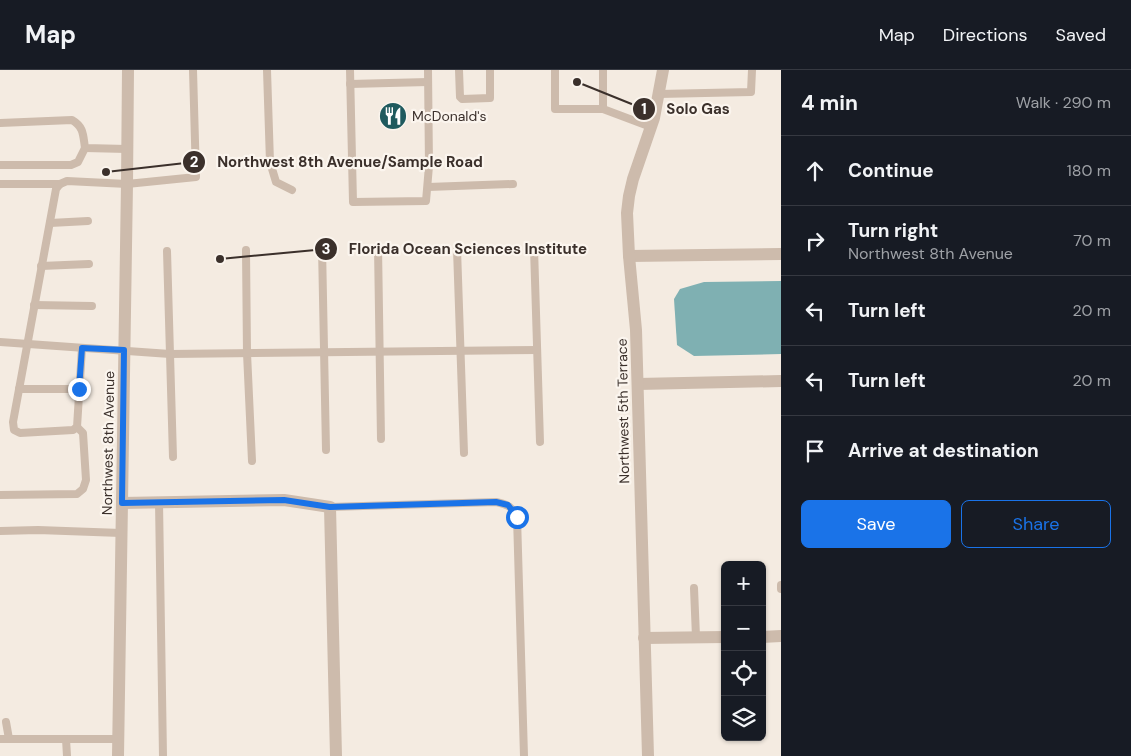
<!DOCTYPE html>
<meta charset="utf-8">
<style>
:root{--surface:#171b24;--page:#20242c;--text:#f1f3f6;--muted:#9ea1a6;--line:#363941;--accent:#1a73e8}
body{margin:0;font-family:"DM Sans",sans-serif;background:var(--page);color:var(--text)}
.controls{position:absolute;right:15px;bottom:15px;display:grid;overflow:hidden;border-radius:8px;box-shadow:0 1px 4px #0004}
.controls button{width:45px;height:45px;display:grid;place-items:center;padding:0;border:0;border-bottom:1px solid var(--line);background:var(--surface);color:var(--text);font:25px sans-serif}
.stop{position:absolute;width:15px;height:15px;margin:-11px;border:4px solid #1a73e8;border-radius:50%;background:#fff}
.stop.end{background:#1a73e8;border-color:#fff;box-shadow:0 1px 5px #0008}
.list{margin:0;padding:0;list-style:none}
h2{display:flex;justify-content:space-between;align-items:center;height:65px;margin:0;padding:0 20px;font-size:21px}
h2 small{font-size:16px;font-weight:400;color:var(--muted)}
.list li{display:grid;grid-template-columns:32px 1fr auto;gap:15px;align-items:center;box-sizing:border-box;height:70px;padding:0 20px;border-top:1px solid var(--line)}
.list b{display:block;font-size:19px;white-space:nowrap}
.list p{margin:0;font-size:16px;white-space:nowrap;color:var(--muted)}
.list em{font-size:16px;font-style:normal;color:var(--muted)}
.actions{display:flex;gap:10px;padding:15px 20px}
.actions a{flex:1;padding:11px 0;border:1px solid var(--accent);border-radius:8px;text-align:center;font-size:18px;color:var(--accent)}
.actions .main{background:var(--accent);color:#fff}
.icon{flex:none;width:28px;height:28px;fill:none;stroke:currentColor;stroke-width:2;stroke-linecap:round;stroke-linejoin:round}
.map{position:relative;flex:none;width:781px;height:686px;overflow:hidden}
header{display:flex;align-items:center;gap:30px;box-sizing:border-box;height:70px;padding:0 25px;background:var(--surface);border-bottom:1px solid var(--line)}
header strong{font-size:24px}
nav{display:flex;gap:28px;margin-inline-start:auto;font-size:18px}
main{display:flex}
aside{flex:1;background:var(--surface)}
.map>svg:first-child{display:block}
.water{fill:#7fb0b2}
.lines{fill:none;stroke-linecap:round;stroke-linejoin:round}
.lane{stroke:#cdbbac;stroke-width:8}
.street{stroke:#cdbbac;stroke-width:12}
.route{stroke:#1a73e8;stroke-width:6}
.labels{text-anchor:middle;stroke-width:4.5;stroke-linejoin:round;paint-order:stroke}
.poi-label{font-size:14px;fill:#3b302b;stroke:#fbf5ee;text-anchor:start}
.street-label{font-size:14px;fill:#3b302b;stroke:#fbf5ee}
.leader{fill:none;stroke:#3b302b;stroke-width:2}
.callout-dot{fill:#3b302b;stroke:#fbf5ee;stroke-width:2}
.mark-label{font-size:15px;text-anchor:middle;font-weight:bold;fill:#fff}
.callout-label{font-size:15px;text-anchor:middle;font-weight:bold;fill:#3b302b;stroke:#fbf5ee;stroke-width:4.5;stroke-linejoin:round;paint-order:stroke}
</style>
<header>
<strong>Map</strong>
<nav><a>Map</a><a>Directions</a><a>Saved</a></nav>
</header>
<main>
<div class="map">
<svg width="781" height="686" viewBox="0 0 781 686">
<rect width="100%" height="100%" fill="#f4ebe1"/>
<path class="water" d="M781,211V284L694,286L677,275L674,229L680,219L704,212Z"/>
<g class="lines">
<g class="lane">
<path d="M267,0L270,92L276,112L292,120"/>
<path d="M350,0L353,132L426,131L429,96L428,0"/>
<path d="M459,0L460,27L462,29L490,28V0"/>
<path d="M555,0V39H603V0"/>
<path d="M350,14L428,12"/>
<path d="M659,24L751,22L752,0"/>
<path d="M603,39L651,57"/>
<path d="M0,53L72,50C84,57 83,65 85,78L127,79"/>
<path d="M0,95H71L78,92L85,78"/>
<path d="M0,114H60"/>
<path d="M428,117L513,114"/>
<path d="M50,153L88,151"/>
<path d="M322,177L326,380"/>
<path d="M378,177L381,369"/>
<path d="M534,178L540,372"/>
<path d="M457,179L464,383"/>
<path d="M246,180L247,283L252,391"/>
<path d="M167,181L173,387"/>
<path d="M41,196L89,194"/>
<path d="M34,235L92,236"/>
<path d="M0,272L170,284L537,280"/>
<path d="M82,278L77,357L73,360L20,363L14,360L13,352L56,119L60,114L67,111L127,114L196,107L193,0"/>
<path d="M19,319H79"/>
<path d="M0,425L77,424L83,419L86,410L83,363L77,357"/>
<path d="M159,432L163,686"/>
<path d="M330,437L496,432C509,435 511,436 517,447L524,686"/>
<path d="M0,461L38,460L121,463"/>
<path d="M781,515V519"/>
<path d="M694,518L696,567"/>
<path d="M6,652L9,669"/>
<path d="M0,669H118"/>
<path d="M66,669L67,686"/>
</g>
<g class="street">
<path d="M629,186L781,184"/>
<path d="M638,314L781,311"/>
<path d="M122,433L284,430L330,437L336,686"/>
<path d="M762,567L781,566"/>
<path d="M644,568L725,567"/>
<path d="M118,686L127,114L128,0"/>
<path d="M648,686L636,260L629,186L627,143L629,126L633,109L654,48L663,0"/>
</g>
</g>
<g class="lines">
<path class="route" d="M79,319L82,278L124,280L122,433L284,430L330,437L496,432L508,435L517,447"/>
</g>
<defs>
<symbol id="restaurant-disc" viewBox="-11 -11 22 22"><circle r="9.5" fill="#1f5a5e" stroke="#fbf5ee"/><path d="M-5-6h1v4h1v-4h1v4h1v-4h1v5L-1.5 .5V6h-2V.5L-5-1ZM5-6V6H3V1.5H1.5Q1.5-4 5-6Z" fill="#fff"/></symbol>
</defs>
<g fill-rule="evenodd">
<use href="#restaurant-disc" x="377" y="30" width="32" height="32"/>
</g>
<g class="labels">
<g class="poi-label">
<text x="412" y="51">McDonald's</text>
</g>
<g class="street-label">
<text transform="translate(623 341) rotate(-91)" y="5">Northwest 5th Terrace</text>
<text transform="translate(108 373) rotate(-89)" y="5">Northwest 8th Avenue</text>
</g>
</g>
<path class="leader" d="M577 12L644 39M106 102L194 92M220 189L326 179"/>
<g class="callout-dot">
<circle cx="577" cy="12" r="5"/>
<circle cx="106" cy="102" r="5"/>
<circle cx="220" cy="189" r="5"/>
<circle cx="644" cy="39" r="12"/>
<circle cx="194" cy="92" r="12"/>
<circle cx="326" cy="179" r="12"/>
</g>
<g class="mark-label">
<text x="644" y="44">1</text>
<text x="194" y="97">2</text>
<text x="326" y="184">3</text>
</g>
<g class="callout-label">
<text x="698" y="44">Solo Gas</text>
<text x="350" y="97">Northwest 8th Avenue/Sample Road</text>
<text x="468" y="184">Florida Ocean Sciences Institute</text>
</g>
</svg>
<div class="controls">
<button>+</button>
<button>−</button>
<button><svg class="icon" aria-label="locate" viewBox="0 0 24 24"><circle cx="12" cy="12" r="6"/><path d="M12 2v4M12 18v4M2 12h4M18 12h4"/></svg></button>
<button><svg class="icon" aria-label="layers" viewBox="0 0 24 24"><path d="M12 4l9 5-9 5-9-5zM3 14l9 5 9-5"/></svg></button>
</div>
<div class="stop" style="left:517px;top:447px"></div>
<div class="stop end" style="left:79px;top:319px"></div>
</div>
<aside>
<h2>4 min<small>Walk · 290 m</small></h2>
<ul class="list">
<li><svg class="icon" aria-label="ahead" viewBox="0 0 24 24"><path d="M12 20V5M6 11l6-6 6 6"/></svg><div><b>Continue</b></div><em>180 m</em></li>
<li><svg class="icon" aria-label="right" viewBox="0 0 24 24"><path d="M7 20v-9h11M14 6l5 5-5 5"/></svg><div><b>Turn right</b><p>Northwest 8th Avenue</p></div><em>70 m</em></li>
<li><svg class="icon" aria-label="left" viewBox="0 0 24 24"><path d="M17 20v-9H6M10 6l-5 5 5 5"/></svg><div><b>Turn left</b></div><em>20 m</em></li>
<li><svg class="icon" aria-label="left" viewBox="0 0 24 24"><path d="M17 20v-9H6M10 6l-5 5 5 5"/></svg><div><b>Turn left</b></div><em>20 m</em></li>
<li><svg class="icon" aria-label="arrive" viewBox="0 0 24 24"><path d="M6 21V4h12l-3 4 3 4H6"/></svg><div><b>Arrive at destination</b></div></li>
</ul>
<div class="actions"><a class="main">Save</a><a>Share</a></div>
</aside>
</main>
